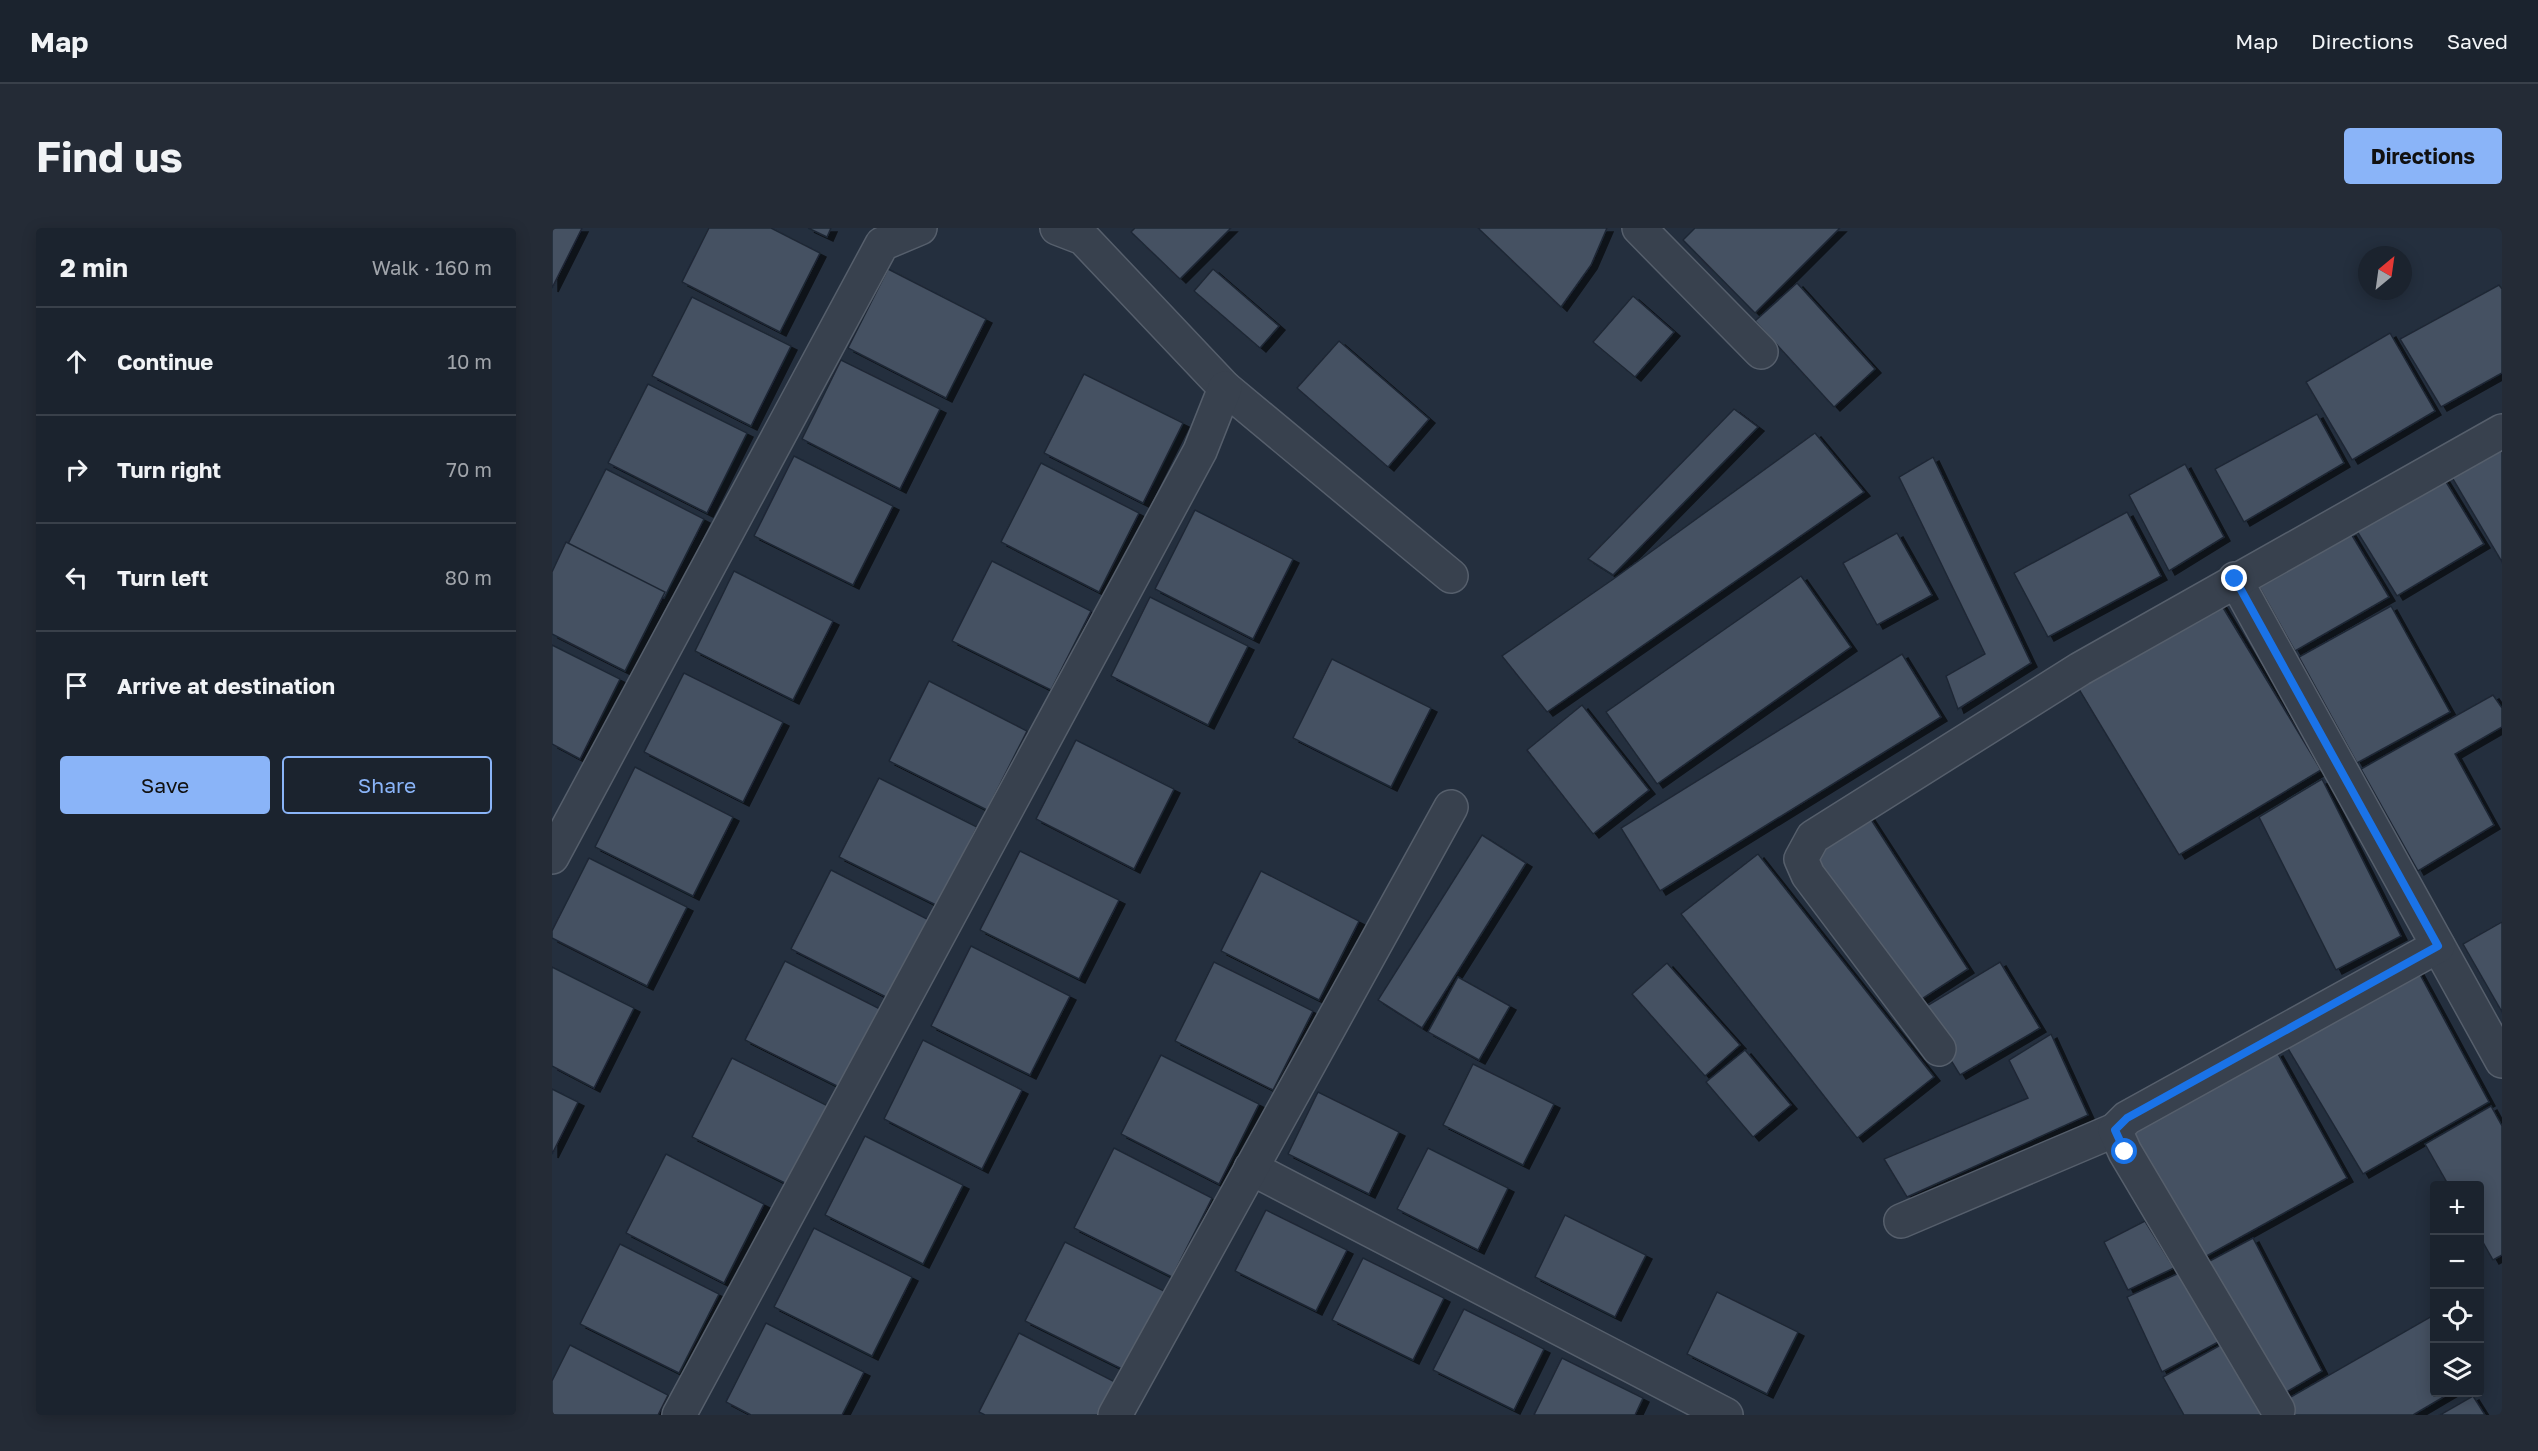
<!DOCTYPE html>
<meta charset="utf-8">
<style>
:root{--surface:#1b232e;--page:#242b36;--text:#f1f3f6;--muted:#a0a4aa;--line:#39404a;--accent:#8ab4f8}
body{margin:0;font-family:"Golos Text",sans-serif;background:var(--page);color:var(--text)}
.controls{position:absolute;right:18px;bottom:18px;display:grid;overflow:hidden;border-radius:6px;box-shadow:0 3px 15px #0003}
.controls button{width:54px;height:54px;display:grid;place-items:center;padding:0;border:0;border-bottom:2px solid var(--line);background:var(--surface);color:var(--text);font:30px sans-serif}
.compass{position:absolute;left:1806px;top:18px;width:54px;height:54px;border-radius:50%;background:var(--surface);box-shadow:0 3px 15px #0003;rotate:29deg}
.stop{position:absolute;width:18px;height:18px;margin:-14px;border:4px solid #1a73e8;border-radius:50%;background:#fff}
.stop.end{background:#1a73e8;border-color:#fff;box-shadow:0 2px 6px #0008}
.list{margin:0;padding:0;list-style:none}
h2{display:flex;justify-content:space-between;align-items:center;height:78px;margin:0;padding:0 24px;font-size:26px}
h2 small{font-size:20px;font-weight:400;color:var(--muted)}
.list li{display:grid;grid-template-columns:39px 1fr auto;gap:18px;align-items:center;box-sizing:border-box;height:108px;padding:0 24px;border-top:2px solid var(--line)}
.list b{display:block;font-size:22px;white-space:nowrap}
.list em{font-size:20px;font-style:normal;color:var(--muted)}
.actions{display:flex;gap:12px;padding:18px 24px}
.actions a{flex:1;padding:14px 0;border:2px solid var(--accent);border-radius:6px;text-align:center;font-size:21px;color:var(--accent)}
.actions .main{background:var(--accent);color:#111}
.icon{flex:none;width:33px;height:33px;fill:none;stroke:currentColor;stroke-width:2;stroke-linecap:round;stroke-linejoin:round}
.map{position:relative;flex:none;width:1950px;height:1187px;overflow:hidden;border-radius:6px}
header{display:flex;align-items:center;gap:36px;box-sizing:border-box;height:84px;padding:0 30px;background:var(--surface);border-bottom:2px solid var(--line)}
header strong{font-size:28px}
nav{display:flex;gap:33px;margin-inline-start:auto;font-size:21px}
.intro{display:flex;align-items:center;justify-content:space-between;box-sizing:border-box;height:144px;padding:0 36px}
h1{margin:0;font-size:42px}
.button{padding:15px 27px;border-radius:6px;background:var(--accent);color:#111;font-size:21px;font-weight:700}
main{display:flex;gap:36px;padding:0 36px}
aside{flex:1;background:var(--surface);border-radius:6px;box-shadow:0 3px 15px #0003}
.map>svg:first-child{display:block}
.building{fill:#455162;stroke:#1f2835;stroke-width:1.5;filter:url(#shadow)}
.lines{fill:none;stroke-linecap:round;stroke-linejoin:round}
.minor-casing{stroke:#565f6c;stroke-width:36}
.minor{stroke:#38414e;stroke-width:33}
.route{stroke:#1a73e8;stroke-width:8}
</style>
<header>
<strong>Map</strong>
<nav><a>Map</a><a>Directions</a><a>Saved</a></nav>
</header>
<div class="intro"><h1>Find us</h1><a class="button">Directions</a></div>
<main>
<aside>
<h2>2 min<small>Walk · 160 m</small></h2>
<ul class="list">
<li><svg class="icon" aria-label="ahead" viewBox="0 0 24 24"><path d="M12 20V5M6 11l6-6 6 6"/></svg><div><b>Continue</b></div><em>10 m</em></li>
<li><svg class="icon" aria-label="right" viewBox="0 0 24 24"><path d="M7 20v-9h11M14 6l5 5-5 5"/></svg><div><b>Turn right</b></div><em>70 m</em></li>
<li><svg class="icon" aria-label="left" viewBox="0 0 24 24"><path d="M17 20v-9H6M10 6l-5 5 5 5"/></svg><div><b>Turn left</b></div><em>80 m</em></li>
<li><svg class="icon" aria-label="arrive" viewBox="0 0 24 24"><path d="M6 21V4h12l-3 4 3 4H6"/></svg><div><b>Arrive at destination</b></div></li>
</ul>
<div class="actions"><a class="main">Save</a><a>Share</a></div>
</aside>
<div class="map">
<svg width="1950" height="1187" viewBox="0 0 1950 1187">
<defs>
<filter id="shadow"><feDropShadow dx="6" dy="4" stdDeviation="0" flood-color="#0009"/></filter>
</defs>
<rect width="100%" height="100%" fill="#242f3e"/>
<g class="building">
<path d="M0,0H30L0,60Z"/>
<path d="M157,0H219L268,25L228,104L130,54Z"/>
<path d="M256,0H279L275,9Z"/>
<path d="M583,0H679L628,51L579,4Z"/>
<path d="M926,0H1055L1039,37L1009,79Z"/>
<path d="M1143,0H1288L1203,85L1131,12Z"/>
<path d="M336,41L434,91L394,170L296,120Z"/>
<path d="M661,41L727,98L708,120L642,63Z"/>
<path d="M1245,55L1323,141L1282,179L1203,93Z"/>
<path d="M1947,57L1950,61V145L1889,179L1848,111Z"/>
<path d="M1081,68L1122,104L1083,149L1041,114Z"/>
<path d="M140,69L239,118L199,198L100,148Z"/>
<path d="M1838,105L1883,183L1800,232L1754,154Z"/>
<path d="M787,113L877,191L836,239L745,160Z"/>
<path d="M289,132L388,181L348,261L250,211Z"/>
<path d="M532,146L631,195L591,275L492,225Z"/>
<path d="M96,156L195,205L155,285L56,235Z"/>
<path d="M1182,181L1206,199L1061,347L1036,331Z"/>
<path d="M1765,186L1792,235L1692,294L1663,241Z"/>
<path d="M1263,205L1312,264L995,484L950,428L1060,352Z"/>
<path d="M1950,216V334L1898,246Z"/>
<path d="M242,228L341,278L301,357L202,308Z"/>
<path d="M1381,229L1479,435L1406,481L1394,448L1433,426L1347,249Z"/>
<path d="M489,235L587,285L547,364L449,314Z"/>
<path d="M1633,236L1672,309L1617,343L1577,267Z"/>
<path d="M54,241L152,291L112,370L14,320Z"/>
<path d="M1891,249L1932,316L1845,368L1803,300Z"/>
<path d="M643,282L741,331L701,411L603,361Z"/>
<path d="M1575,284L1609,348L1496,409L1462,345Z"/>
<path d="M1798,304L1837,369L1743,423L1705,355Z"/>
<path d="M1345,305L1380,367L1325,397L1291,335Z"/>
<path d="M14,314L113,364L73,443L0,406V344Z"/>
<path d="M440,333L539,383L499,462L400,413Z"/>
<path d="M182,343L281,393L241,472L143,423Z"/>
<path d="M1249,348L1299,419L1105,556L1054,484Z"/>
<path d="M598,369L696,418L656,497L559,448Z"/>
<path d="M1667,373L1769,542L1627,627L1525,458Z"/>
<path d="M1839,378L1898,484L1805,535L1747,429Z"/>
<path d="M0,417L68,451L28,531L0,516Z"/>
<path d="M1350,426L1389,489L1108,663L1069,600Z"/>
<path d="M780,431L879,480L839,559L741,510Z"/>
<path d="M132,445L231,494L191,574L92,524Z"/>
<path d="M377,453L475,503L435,582L337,533Z"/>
<path d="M1941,467L1950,480V499L1903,526L1942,597L1866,643L1809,541Z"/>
<path d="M1030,477L1097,562L1041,606L975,522Z"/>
<path d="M524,512L622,561L582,641L484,591Z"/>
<path d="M83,539L181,589L141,668L43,619Z"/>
<path d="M327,550L425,599L386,678L287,629Z"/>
<path d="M1770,551L1849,708L1784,742L1707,589Z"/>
<path d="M1307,573L1416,741L1359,778L1250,610Z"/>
<path d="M930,607L974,635L870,800L826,772Z"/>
<path d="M468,623L567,672L527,751L428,702Z"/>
<path d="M1206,626L1382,849L1305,910L1129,686Z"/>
<path d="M37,630L135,679L95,758L0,710V703Z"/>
<path d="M279,642L377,692L338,771L239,721Z"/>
<path d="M709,643L807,693L767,772L669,723Z"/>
<path d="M1950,694V784L1911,716Z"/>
<path d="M419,718L518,768L478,847L379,798Z"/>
<path d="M233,733L330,782L291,861L193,812Z"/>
<path d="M662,734L761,783L721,862L623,813Z"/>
<path d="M1448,734L1488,800L1408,847L1368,782Z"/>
<path d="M1115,735L1188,817L1153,848L1080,766Z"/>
<path d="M0,739L82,780L42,860L0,838Z"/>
<path d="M1865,741L1937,874L1811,946L1735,819Z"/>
<path d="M906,749L958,778L927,832L876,804Z"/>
<path d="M1499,806L1536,887L1355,969L1332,931L1476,870L1457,832Z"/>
<path d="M371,812L470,862L430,941L332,891Z"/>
<path d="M1193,822L1239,877L1201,909L1154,854Z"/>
<path d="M1725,824L1795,950L1651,1030L1581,904Z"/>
<path d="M609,827L707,876L667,956L569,906Z"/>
<path d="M180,830L278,879L239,958L140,909Z"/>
<path d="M921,836L1002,876L971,937L891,897Z"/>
<path d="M0,861L26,874L0,926Z"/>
<path d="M766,864L847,904L817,966L736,926Z"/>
<path d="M1939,878L1950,898V1027L1941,1032L1928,1009V958H1897L1873,916Z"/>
<path d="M313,908L411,957L371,1036L273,987Z"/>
<path d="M562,920L660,970L620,1049L522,1000Z"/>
<path d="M876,920L956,960L926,1022L845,981Z"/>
<path d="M114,926L212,976L172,1055L74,1005Z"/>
<path d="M714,982L795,1022L764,1083L683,1043Z"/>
<path d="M1013,987L1094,1027L1063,1089L983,1049Z"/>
<path d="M1593,993L1622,1040L1576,1062L1552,1014Z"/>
<path d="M262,1000L360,1049L320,1128L222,1079Z"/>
<path d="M1701,1010L1770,1143L1726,1169L1654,1035Z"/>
<path d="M513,1014L612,1063L572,1142L473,1093Z"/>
<path d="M68,1016L167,1066L127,1145L28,1096Z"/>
<path d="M811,1030L892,1070L861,1132L780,1092Z"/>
<path d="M1627,1045L1672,1111L1610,1144L1575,1069Z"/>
<path d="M1165,1064L1246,1104L1215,1166L1135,1126Z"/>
<path d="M912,1081L992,1121L962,1182L881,1142Z"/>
<path d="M1880,1088L1882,1093V1164H1900L1861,1187H1737L1730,1174Z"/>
<path d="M214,1095L312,1144L290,1187H199L174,1174Z"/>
<path d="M467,1105L565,1155L548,1187H433L427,1184Z"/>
<path d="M1674,1114L1716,1187H1632L1611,1149Z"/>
<path d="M18,1117L116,1167L106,1187H0V1153Z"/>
<path d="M1010,1130L1091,1170L1083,1187H982Z"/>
<path d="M1921,1168L1933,1187H1888Z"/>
</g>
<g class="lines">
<defs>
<g id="minor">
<path d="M505,0L531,10L673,160L899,348"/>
<path d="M1087,0L1209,124"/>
<path d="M1683,351L1950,833"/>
<path d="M0,629L330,16L368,0"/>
<path d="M1387,821L1256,647L1249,631L1261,609L1528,441L1950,203"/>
<path d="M699,940L1174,1187"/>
<path d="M1349,993L1563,902"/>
<path d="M1726,1182L1573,924L1563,902L1575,890L1886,718"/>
<path d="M127,1187L648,223L673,160"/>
<path d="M563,1187L899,579"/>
</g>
</defs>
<use href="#minor" class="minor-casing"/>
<use href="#minor" class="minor"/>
</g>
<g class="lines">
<path class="route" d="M1573,924L1563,902L1575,890L1886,718L1683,351"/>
</g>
</svg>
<div class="controls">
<button>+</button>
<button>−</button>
<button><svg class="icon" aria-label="locate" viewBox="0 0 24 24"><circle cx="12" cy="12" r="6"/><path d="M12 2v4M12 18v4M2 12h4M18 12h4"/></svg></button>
<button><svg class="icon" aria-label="layers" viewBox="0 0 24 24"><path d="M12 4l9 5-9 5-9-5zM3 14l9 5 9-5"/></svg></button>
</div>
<svg class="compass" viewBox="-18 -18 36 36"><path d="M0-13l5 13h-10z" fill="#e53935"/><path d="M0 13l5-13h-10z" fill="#a0a4aa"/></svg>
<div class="stop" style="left:1573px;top:924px"></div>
<div class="stop end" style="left:1683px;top:351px"></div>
</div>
</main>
